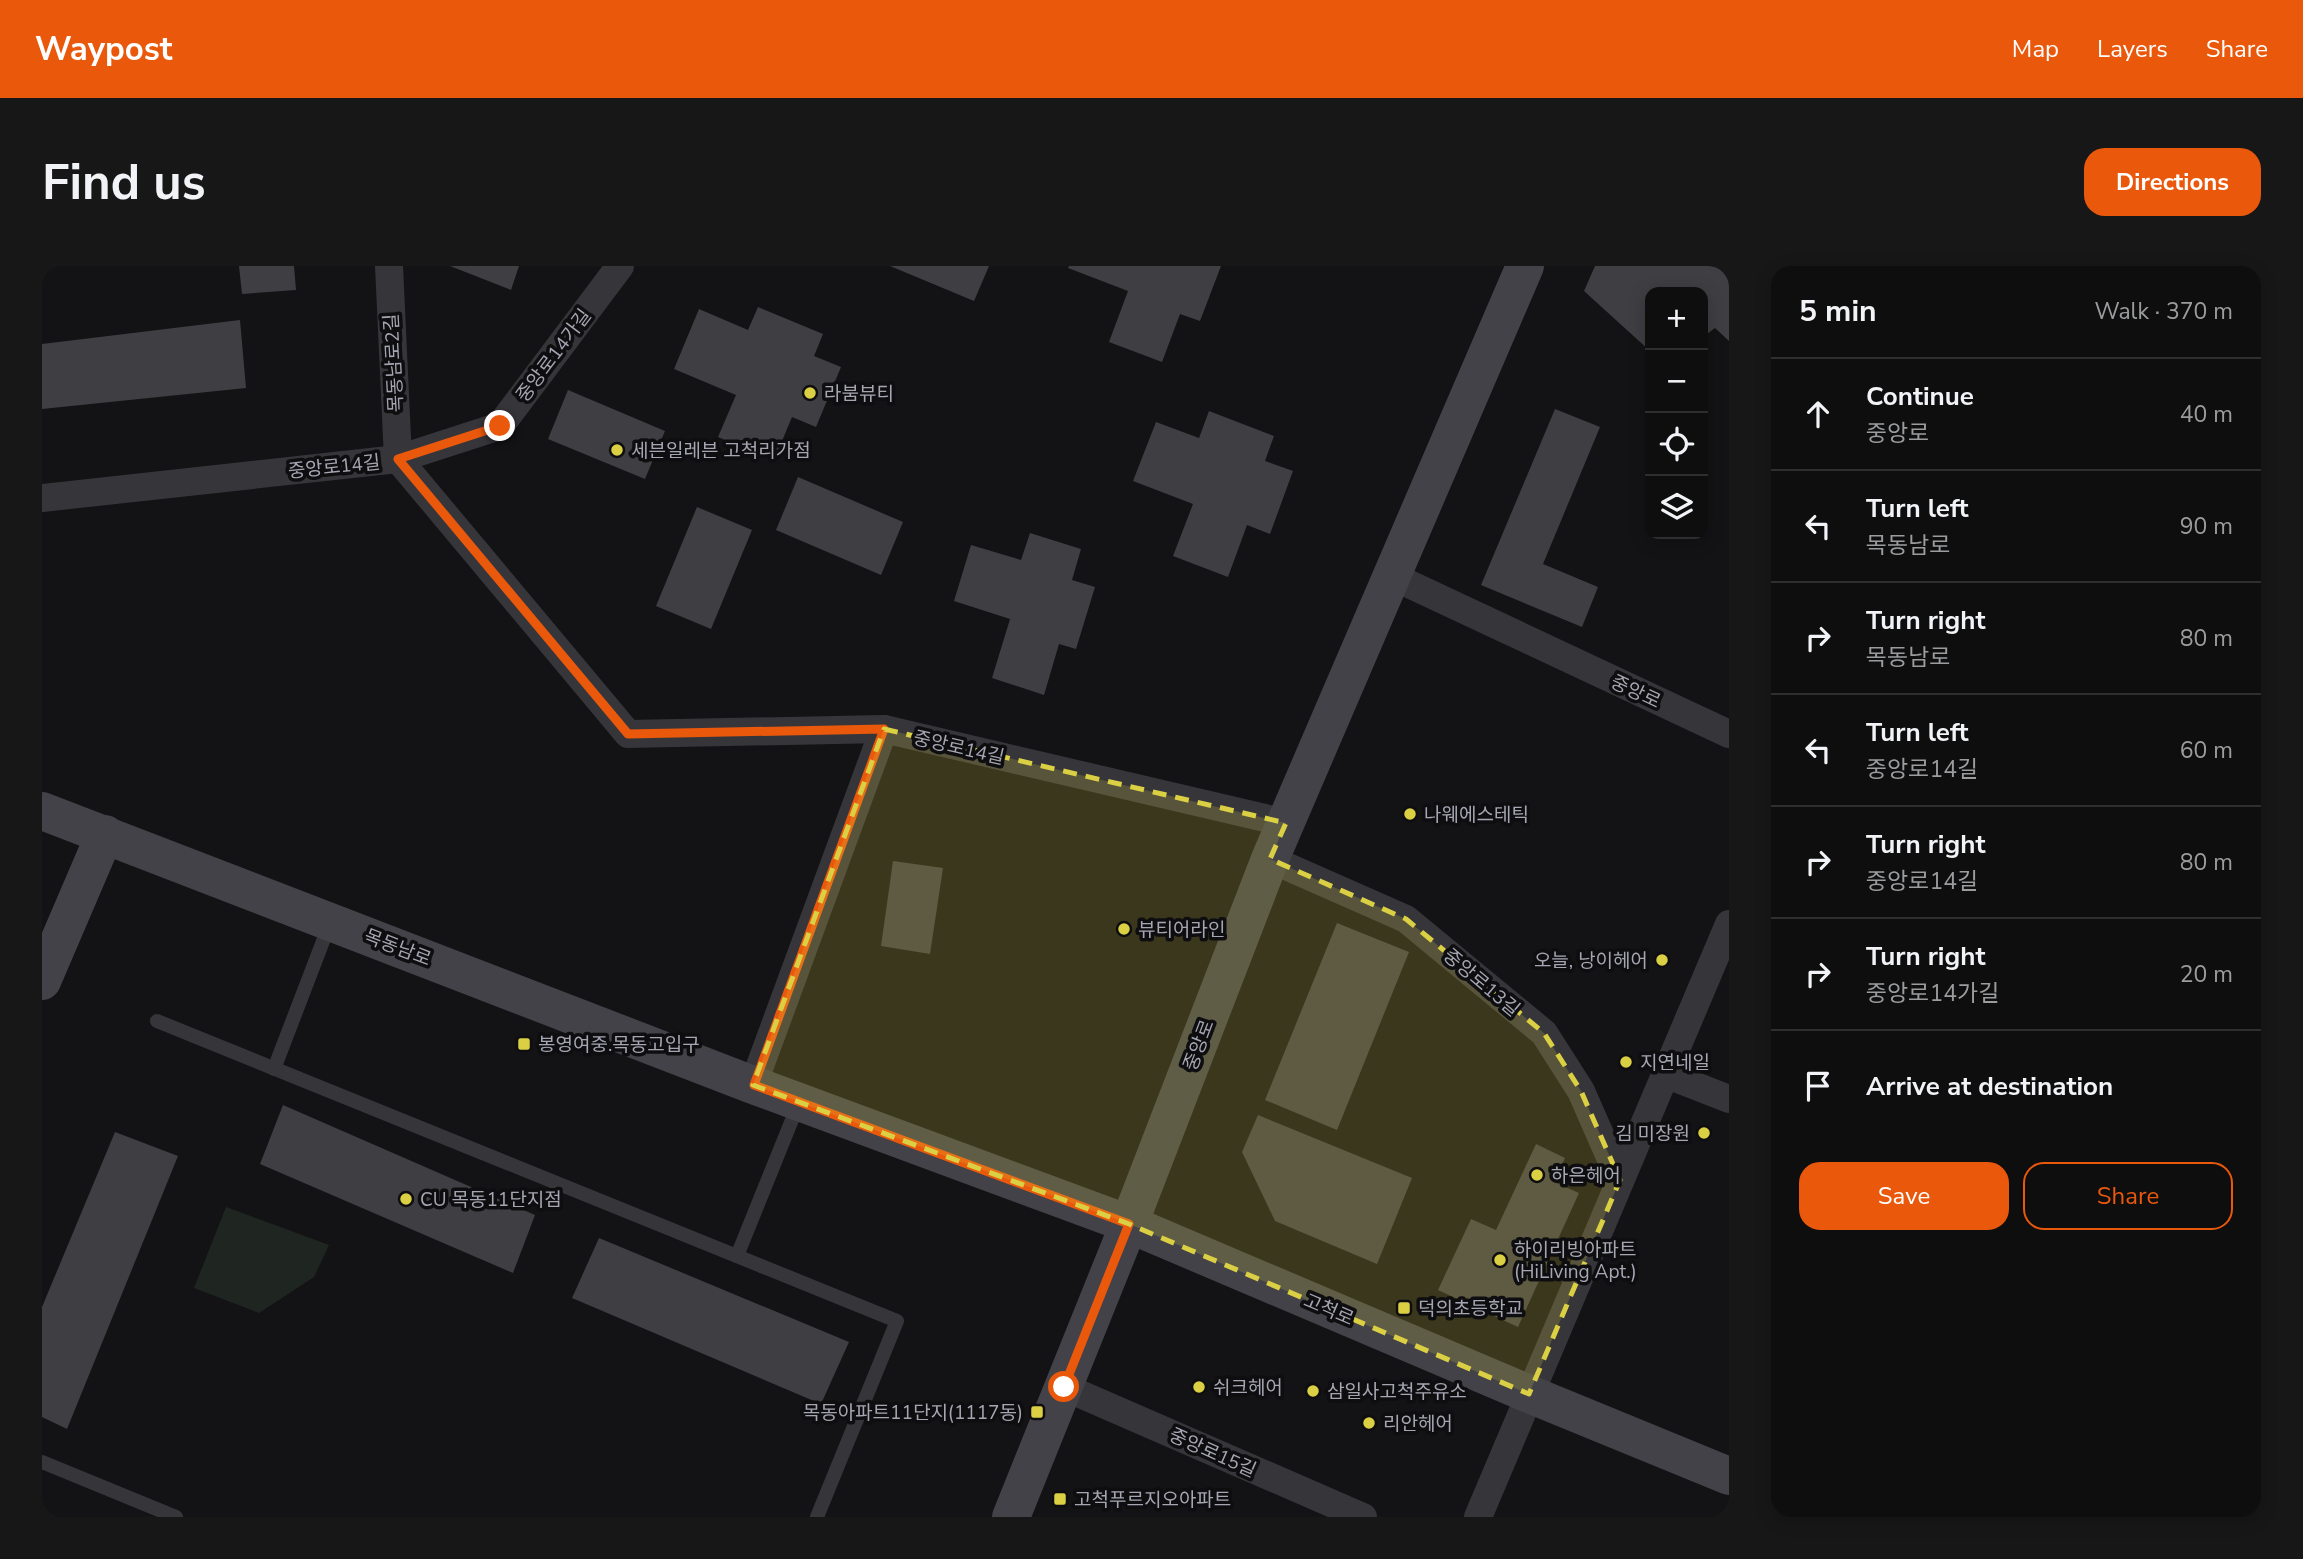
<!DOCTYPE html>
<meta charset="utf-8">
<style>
:root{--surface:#0e0e0f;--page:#171718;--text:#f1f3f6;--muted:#9b9c9e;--line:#2e2e2f;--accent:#ea580c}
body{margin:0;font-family:"Nunito Sans","Noto Sans KR",sans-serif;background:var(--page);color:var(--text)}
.controls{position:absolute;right:21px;top:21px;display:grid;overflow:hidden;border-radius:14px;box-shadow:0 4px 18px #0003}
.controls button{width:63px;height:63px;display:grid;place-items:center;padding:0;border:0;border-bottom:2px solid var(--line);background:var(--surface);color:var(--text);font:35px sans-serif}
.stop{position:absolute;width:21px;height:21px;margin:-16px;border:5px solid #ea580c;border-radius:50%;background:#fff}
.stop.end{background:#ea580c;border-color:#fff;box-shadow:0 2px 7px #0008}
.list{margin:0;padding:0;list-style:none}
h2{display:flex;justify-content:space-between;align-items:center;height:91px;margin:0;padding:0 28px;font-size:30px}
h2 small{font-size:23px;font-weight:400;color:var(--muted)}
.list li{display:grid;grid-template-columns:46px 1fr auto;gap:21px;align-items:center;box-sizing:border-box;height:112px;padding:0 28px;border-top:2px solid var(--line)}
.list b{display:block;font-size:26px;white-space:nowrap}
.list p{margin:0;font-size:23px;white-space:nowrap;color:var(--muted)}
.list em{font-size:23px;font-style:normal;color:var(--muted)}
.actions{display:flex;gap:14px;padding:21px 28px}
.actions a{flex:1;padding:16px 0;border:2px solid var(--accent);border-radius:21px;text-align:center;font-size:24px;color:var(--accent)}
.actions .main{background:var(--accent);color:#fff}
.icon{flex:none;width:38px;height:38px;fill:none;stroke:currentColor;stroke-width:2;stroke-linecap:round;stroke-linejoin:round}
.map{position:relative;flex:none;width:1687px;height:1251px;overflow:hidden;border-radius:21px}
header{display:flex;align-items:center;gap:42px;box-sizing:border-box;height:98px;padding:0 35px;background:var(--accent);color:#fff}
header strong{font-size:33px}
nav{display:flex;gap:38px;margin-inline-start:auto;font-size:24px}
.intro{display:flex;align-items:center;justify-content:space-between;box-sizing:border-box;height:168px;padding:0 42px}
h1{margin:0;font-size:49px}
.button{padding:18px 32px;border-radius:21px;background:var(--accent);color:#fff;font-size:24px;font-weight:700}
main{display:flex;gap:42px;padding:0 42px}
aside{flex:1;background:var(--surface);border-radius:21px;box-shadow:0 4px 18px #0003}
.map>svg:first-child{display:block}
.green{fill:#1f2622}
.building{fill:#3f3f43}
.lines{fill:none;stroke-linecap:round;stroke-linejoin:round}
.lane{stroke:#36363a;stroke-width:14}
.street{stroke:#36363a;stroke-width:28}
.secondary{stroke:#424248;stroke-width:38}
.route{stroke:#ea580c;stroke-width:9}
.marked{fill:#dbcf43;fill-opacity:0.2;stroke:#dbcf43;stroke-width:5;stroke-dasharray:14 9;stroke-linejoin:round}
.poi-dot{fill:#dbcf43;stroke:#0e0d0f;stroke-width:2.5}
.labels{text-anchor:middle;stroke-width:7;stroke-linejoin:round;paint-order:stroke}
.street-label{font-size:19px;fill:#a5a6b2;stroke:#0e0d0f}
.poi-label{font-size:19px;fill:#a5a6b2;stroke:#0e0d0f;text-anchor:start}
</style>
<header>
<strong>Waypost</strong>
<nav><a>Map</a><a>Layers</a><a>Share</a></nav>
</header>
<div class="intro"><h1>Find us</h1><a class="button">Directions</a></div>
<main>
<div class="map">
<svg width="1687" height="1251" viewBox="0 0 1687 1251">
<rect width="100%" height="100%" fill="#131214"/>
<path class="green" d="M184,941L287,979L272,1011L217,1047L152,1022Z"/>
<g class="building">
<path d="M197,0H252L254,24L200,28Z"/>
<path d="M408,0H477L469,24Z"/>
<path d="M848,0H947L932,35Z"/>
<path d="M1027,0H1179L1158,55L1138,48L1120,96L1067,76L1086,25L1026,2Z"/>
<path d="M1553,0H1687V75L1673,62L1661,71V26H1608V85L1542,25Z"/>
<path d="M716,41L781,68L772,90L799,101L774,161L750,151L732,194L676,171L694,129L632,103L657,43L706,64Z"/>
<path d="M198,54L204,122L0,143V78Z"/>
<path d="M526,124L623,165L603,213L506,173Z"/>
<path d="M1513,143L1558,161L1501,298L1556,321L1540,361L1439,319Z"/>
<path d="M1167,145L1232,170L1223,195L1251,205L1228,268L1205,259L1186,311L1131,290L1151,238L1091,215L1114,156L1157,172Z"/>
<path d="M756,211L861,256L839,309L734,264Z"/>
<path d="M655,241L710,264L669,363L614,340Z"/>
<path d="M988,267L1039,283L1030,314L1053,321L1034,383L1017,378L1002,429L950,412L968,353L912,335L929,279L979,294Z"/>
<path d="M851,595L901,602L888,688L839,680Z"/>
<path d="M1295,657L1367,686L1295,864L1223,834Z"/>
<path d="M241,839L493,949L471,1007L218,898Z"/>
<path d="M1216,849L1370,912L1335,998L1233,955L1200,886Z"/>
<path d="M73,866L136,890L25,1163L0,1151V1041Z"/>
<path d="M1494,878L1523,892L1512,916L1537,927L1476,1061L1396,1024L1429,953L1454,964Z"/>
<path d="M557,972L807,1076L779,1138L530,1032Z"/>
</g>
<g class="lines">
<g class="lane">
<path d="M115,755L855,1055L775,1251"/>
<path d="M232,803L288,657"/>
<path d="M695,990L756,839"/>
<path d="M0,1196L134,1251"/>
</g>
<g class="street">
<path d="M347,0L356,193"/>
<path d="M356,193L586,468L842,463L1244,557"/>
<path d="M0,232L356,193L458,160L578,0"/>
<path d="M1350,310L1687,468"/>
<path d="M1228,593L1364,653L1502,767L1539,825L1578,914"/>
<path d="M1623,808L1687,833"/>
<path d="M711,819L842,463"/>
<path d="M1022,1121L1321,1251"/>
<path d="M1436,1251L1687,658"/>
</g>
<g class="secondary">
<path d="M0,545L711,819L1087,958L1487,1128L1687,1210"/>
<path d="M0,715L63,568"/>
<path d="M969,1251L1087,958L1228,593L1483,0"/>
</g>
</g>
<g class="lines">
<path class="route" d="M458,160L356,193L586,468L842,463L712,819L1087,958L1022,1121"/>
</g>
<path class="marked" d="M842,463L1244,557L1228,593L1364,653L1502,767L1539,825L1578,914L1487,1128L1087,958L711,819Z"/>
<g class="poi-dot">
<circle cx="768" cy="127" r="7"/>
<circle cx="575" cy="184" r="7"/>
<circle cx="1368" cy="548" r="7"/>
<circle cx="1082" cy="663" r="7"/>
<circle cx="1620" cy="694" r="7"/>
<rect x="475" y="771" width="14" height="14" rx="3.5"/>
<circle cx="1584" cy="796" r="7"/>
<circle cx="1662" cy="867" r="7"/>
<circle cx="1495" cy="909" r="7"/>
<circle cx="364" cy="933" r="7"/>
<circle cx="1458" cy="994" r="7"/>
<rect x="1355" y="1035" width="14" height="14" rx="3.5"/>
<circle cx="1157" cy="1121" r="7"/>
<circle cx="1271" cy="1125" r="7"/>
<rect x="988" y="1139" width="14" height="14" rx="3.5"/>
<circle cx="1327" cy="1157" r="7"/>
<rect x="1011" y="1226" width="14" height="14" rx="3.5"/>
</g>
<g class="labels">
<g class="street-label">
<text transform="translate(511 89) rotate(-53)" y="7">중앙로14가길</text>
<text transform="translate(351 97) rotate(-93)" y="7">목동남로2길</text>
<text transform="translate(292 200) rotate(-6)" y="7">중앙로14길</text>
<text transform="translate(1594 425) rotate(25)" y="7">중앙로</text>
<text transform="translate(917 481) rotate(13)" y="7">중앙로14길</text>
<text transform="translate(356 681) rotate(21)" y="7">목동남로</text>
<text transform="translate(1440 716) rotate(40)" y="7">중앙로13길</text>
<text transform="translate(1156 779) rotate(-69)" y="7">중앙로</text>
<text transform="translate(1287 1043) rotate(23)" y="7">고척로</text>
<text transform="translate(1171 1186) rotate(24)" y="7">중앙로15길</text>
</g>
<g class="poi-label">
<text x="782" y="134">라붐뷰티</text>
<text x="589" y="191">세븐일레븐 고척리가점</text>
<text x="1382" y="555">나웨에스테틱</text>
<text x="1096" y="670">뷰티어라인</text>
<text x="1606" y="701" text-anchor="end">오늘, 낭이헤어</text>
<text x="496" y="785">봉영여중.목동고입구</text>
<text x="1598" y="803">지연네일</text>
<text x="1648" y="874" text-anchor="end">김 미장원</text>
<text x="1509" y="916">하은헤어</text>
<text x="378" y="940">CU 목동11단지점</text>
<text x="1472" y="990">하이리빙아파트<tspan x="1472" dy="22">(HiLiving Apt.)</tspan></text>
<text x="1376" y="1049">덕의초등학교</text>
<text x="1171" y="1128">쉬크헤어</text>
<text x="1285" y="1132">삼일사고척주유소</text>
<text x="981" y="1153" text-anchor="end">목동아파트11단지(1117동)</text>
<text x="1341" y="1164">리안헤어</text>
<text x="1032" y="1240">고척푸르지오아파트</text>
</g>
</g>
</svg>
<div class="controls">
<button>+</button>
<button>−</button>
<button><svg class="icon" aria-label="locate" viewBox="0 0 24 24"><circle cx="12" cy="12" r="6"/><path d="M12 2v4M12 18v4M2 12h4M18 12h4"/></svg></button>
<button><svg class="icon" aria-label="layers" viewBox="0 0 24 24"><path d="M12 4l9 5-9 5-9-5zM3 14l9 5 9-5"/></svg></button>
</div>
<div class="stop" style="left:1022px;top:1121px"></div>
<div class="stop end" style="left:458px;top:160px"></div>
</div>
<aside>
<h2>5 min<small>Walk · 370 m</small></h2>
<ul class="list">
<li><svg class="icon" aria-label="ahead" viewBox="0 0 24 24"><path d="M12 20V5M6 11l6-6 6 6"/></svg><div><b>Continue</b><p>중앙로</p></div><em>40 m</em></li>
<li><svg class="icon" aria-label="left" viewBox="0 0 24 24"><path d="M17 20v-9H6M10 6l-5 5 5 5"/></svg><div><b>Turn left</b><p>목동남로</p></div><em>90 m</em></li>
<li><svg class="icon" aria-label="right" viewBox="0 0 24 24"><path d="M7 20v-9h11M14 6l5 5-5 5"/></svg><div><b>Turn right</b><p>목동남로</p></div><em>80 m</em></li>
<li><svg class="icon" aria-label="left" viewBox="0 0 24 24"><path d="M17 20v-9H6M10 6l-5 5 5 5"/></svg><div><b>Turn left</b><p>중앙로14길</p></div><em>60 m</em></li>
<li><svg class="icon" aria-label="right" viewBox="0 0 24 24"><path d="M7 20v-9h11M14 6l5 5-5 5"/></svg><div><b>Turn right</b><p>중앙로14길</p></div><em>80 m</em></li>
<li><svg class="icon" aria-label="right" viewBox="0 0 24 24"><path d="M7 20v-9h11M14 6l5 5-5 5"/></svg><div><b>Turn right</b><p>중앙로14가길</p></div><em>20 m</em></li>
<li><svg class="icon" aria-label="arrive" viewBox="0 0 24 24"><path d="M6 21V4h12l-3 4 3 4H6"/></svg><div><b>Arrive at destination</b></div></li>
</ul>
<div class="actions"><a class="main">Save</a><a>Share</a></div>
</aside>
</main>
